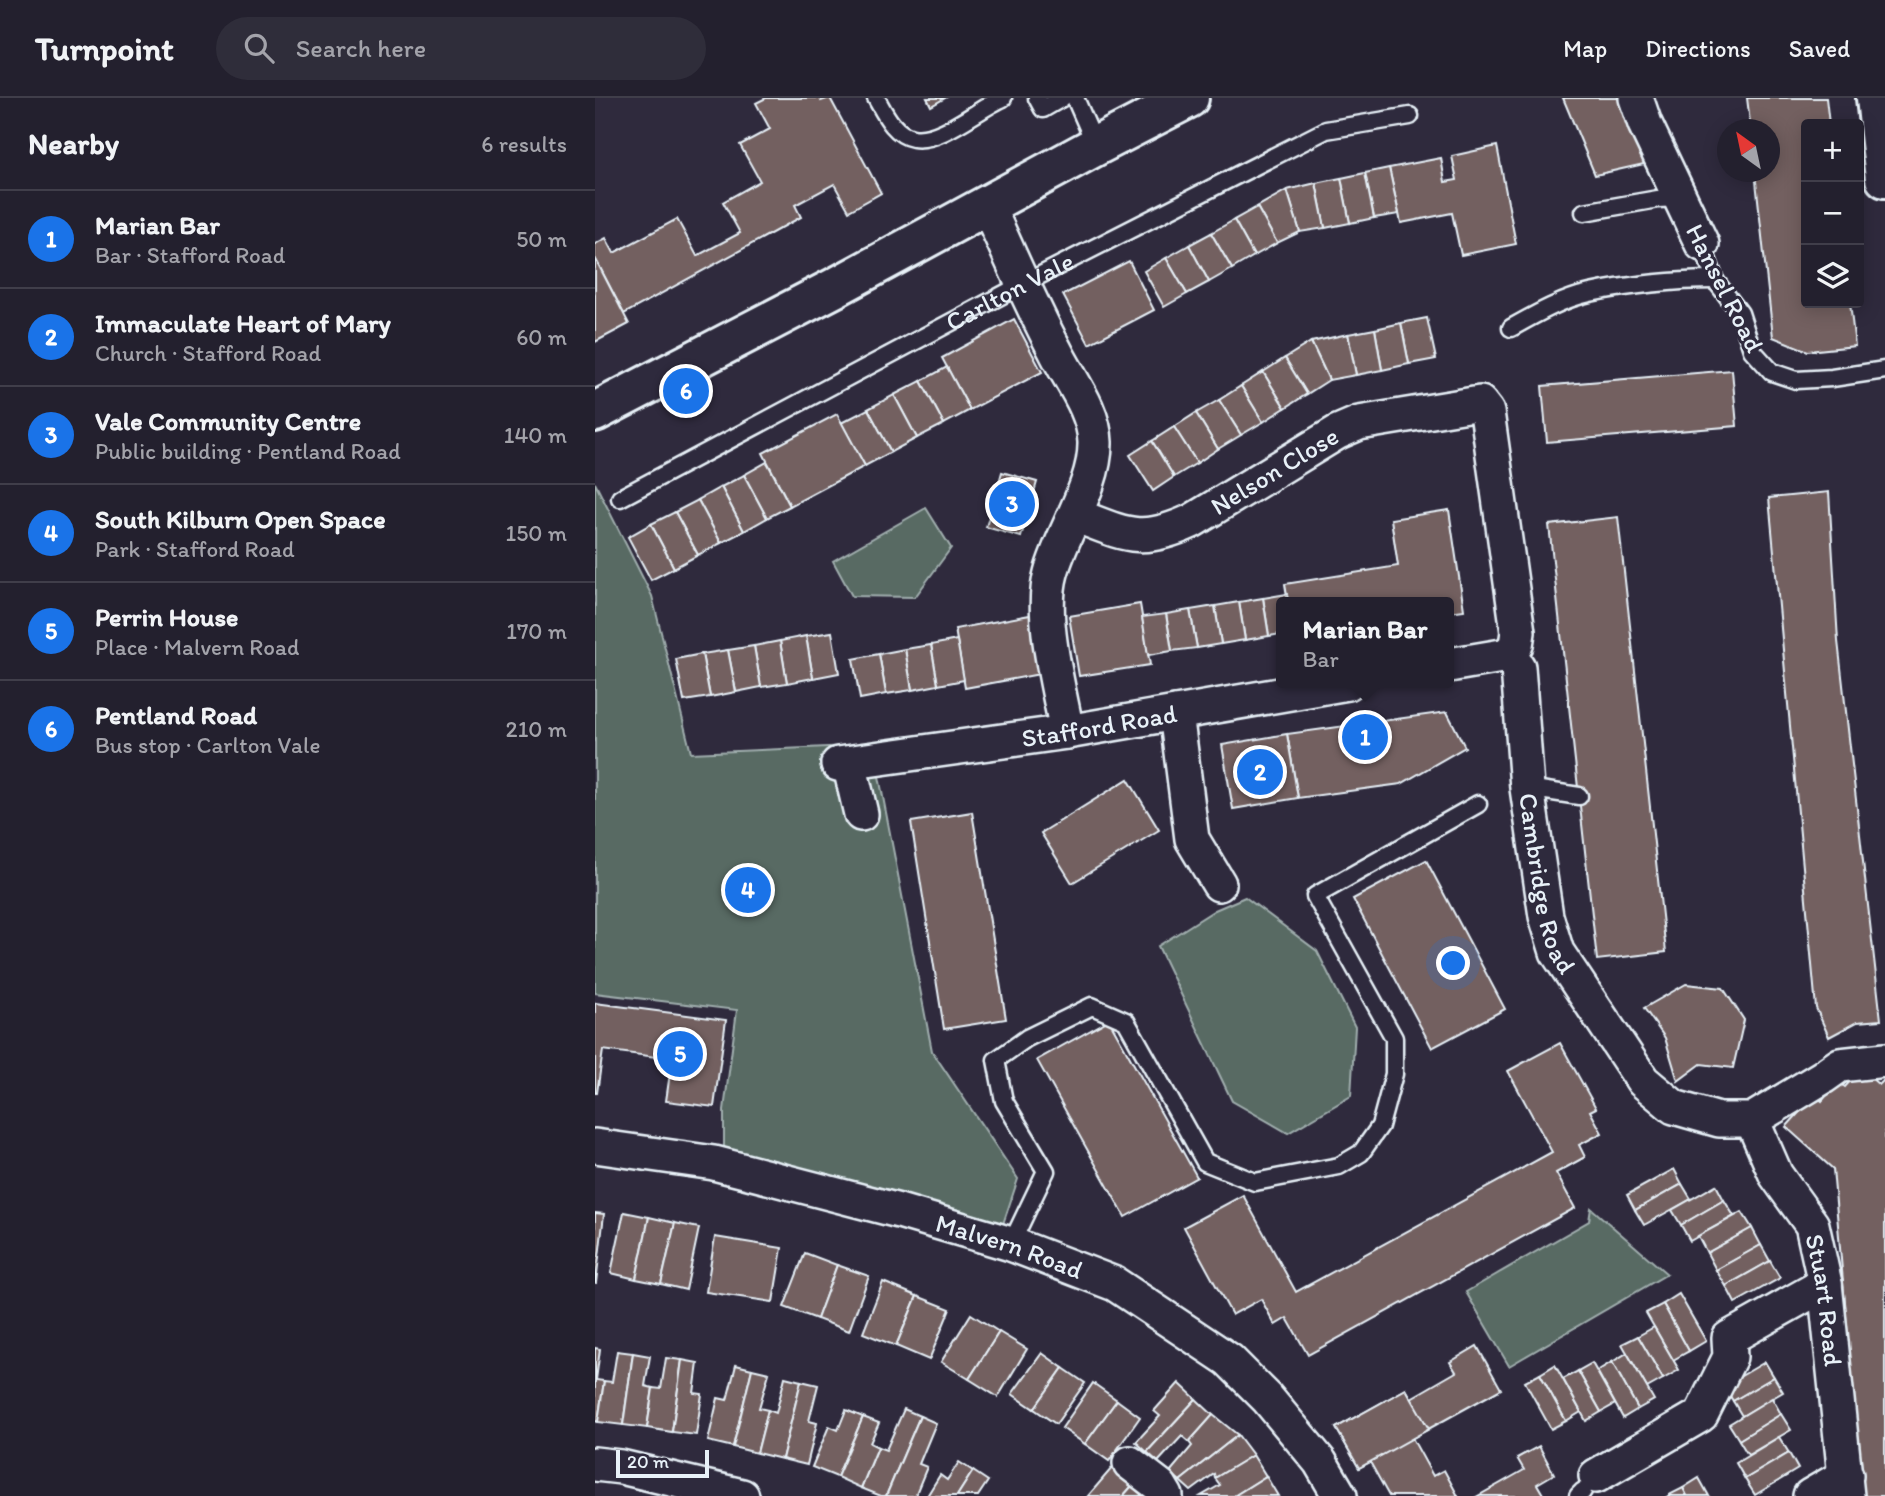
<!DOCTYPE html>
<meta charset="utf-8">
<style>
:root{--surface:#23202e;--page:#2f2d3a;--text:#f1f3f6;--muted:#a3a3aa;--line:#403e4a;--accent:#1a73e8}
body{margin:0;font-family:Itim,sans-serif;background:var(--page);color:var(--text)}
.controls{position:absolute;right:21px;top:21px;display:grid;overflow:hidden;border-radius:7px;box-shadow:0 4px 18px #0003}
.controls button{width:63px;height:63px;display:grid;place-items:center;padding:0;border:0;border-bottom:2px solid var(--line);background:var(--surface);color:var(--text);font:35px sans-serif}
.compass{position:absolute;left:1122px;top:21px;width:63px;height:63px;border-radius:50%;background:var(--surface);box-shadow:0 4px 18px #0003;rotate:327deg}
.scale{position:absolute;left:21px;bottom:18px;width:93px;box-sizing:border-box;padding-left:7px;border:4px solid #e8f1f8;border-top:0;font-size:19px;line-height:24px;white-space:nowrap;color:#e8f1f8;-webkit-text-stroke:5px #2f2a3d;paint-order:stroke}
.you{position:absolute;left:859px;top:866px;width:24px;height:24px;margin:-18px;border:5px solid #fff;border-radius:50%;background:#1a73e8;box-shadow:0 0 0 10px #1a73e833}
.badge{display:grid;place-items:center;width:46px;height:46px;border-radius:50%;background:var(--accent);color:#fff;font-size:23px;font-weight:700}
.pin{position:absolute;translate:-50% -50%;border:4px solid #fff;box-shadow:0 2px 7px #0006}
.popup{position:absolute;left:681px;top:499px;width:178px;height:91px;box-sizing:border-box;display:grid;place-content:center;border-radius:7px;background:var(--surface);filter:drop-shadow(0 2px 5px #0005);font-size:23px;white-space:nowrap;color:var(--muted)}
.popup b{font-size:26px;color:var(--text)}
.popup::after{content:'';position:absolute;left:50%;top:100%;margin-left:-14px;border:14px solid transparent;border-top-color:var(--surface)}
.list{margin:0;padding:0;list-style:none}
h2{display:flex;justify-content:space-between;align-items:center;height:91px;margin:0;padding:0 28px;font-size:30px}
h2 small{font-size:23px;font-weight:400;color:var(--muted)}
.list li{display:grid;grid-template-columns:46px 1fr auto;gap:21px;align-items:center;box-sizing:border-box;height:98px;padding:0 28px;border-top:2px solid var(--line)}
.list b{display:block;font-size:26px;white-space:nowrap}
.list p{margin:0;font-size:23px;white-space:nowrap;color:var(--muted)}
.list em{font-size:23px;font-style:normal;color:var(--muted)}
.icon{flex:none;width:38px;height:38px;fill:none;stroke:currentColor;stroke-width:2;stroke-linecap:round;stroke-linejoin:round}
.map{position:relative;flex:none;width:1290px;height:1398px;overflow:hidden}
header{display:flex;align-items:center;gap:42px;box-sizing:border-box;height:98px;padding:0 35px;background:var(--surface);border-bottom:2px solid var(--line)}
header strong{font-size:33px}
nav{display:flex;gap:38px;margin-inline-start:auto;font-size:24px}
.search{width:490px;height:63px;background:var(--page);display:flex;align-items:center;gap:18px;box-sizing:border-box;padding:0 24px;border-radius:38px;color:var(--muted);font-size:26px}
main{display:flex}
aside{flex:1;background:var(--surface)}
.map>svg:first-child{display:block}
.green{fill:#586a63;stroke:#a0aeae;stroke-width:2}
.building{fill:#736060;stroke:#e8f1f8;stroke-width:2}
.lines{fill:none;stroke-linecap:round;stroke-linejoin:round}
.lane-casing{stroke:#e8f1f8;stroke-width:21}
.street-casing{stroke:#e8f1f8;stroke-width:38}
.secondary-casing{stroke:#e8f1f8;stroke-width:44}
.lane{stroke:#2f2a3d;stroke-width:16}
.street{stroke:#2f2a3d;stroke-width:33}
.secondary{stroke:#2f2a3d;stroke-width:38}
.labels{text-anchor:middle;stroke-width:6;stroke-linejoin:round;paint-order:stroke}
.street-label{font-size:26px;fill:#e8f1f8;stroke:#2f2a3d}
</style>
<header>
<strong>Turnpoint</strong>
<div class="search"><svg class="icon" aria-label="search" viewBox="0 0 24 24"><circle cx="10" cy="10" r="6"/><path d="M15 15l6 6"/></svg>Search here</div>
<nav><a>Map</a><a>Directions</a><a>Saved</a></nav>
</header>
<main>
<aside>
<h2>Nearby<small>6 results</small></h2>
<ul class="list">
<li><span class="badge">1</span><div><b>Marian Bar</b><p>Bar · Stafford Road</p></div><em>50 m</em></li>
<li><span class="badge">2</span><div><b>Immaculate Heart of Mary</b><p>Church · Stafford Road</p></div><em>60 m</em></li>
<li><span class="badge">3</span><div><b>Vale Community Centre</b><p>Public building · Pentland Road</p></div><em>140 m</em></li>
<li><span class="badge">4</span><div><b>South Kilburn Open Space</b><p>Park · Stafford Road</p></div><em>150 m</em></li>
<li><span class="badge">5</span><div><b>Perrin House</b><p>Place · Malvern Road</p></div><em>170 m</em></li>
<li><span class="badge">6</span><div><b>Pentland Road</b><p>Bus stop · Carlton Vale</p></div><em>210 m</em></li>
</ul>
</aside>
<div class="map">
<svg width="1290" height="1398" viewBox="0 0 1290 1398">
<rect width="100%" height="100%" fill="#2f2a3d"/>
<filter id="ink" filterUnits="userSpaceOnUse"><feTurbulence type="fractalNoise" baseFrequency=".0143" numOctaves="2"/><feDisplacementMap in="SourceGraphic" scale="14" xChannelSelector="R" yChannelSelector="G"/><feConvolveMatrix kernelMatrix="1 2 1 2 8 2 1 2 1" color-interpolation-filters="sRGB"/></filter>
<g filter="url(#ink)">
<g class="green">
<path d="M0,385L57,498L96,655L278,647L337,953L423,1081L405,1135L129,1052V1012L142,912L0,895Z"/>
<path d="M331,410L356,450L320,499L257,498L238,463Z"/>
<path d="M650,799L722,853L760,929L756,998L693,1035L637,1003L563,848L620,812Z"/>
<path d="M996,1110L1072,1176L914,1268L871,1194L994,1123Z"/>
</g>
<g class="building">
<path d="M171,0H225L226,3L235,0L286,95L254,113L239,86L200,107L206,119L29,216L0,160V146L11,140L19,155L82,121L102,158L145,135L128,104L165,83L145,47L175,31L161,5Z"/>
<path d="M332,0H350L336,8Z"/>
<path d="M968,0H1025L1049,66L1000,77Z"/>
<path d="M1152,0H1231L1234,26H1211V205H1255L1260,248L1213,253L1178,239L1160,74H1174V32H1156Z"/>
<path d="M902,48L921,146L866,157L857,115L806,125L794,70L846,60L850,84L862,82L857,58Z"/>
<path d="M794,70L804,116L779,120L770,75Z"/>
<path d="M770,75L779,120L755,125L746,80Z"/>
<path d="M746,80L755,125L730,130L721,85Z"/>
<path d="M721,85L730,130L705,134L692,92Z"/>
<path d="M692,92L705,134L682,145L662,109Z"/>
<path d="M662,109L682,145L659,158L639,122Z"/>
<path d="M639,122L659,158L637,171L616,135Z"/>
<path d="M616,135L637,171L614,184L594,147Z"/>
<path d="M594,147L614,184L592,196L571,160Z"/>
<path d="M0,160L34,226L0,244Z"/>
<path d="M571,160L592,196L569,209L549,173Z"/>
<path d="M534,163L559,212L494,246L468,197Z"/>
<path d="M832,220L841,261L814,266L806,225Z"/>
<path d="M419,221L447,274L375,312L347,260Z"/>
<path d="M806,225L814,266L787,272L780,231Z"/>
<path d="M780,231L787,272L761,277L753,236Z"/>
<path d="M753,236L761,277L734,282L716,244Z"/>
<path d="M716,244L734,282L712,296L690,260Z"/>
<path d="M690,260L712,296L690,310L668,274Z"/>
<path d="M352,269L375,312L349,326L326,283Z"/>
<path d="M1137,272L1142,328L952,344L947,288Z"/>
<path d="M668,274L690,310L668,324L646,288Z"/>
<path d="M326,283L349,326L322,340L299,297Z"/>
<path d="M646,288L668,324L646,337L624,302Z"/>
<path d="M299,297L322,340L296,354L273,311Z"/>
<path d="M624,302L646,337L623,351L601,315Z"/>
<path d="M273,311L296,354L270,368L246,325Z"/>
<path d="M601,315L623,351L602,365L579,329Z"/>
<path d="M242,316L270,368L195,408L168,355Z"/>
<path d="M579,329L602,365L579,379L557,343Z"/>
<path d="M557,343L579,379L558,393L535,357Z"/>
<path d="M172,364L195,408L172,420L149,377Z"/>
<path d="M407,374L442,384L426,439L391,429Z"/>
<path d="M149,377L172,420L149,433L126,389Z"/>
<path d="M126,389L149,433L126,445L103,402Z"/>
<path d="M1234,394L1243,543L1286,922L1262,924L1234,939L1221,910L1174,400Z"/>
<path d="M103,402L126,445L103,457L80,414Z"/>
<path d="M854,412L869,512L854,514V504H693L690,486L803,468L796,421Z"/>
<path d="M80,414L103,457L79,470L56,426Z"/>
<path d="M1023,419L1071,854L1002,862L954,427Z"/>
<path d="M56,426L79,470L56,482L33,439Z"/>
<path d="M692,496L693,504H686V536L674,538L668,500Z"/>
<path d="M668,500L674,538L650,542L644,504Z"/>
<path d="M644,504L650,542L626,546L620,508Z"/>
<path d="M545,506L555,567L484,578L474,518Z"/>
<path d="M620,508L626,546L602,550L595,512Z"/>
<path d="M595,512L602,550L577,553L571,516Z"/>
<path d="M571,516L577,553L553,557L547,519Z"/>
<path d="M435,517L445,576L370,590L360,531Z"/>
<path d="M237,534L244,575L218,580L211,538Z"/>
<path d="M211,538L218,580L192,585L185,543Z"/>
<path d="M362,542L369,582L343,587L336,547Z"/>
<path d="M185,543L192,585L166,589L159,548Z"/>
<path d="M336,547L343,587L317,592L310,551Z"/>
<path d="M159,548L166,589L141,594L133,552Z"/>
<path d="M310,551L317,592L291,596L284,556Z"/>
<path d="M133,552L141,594L115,599L107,556Z"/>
<path d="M107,556L115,599L89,603L81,561Z"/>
<path d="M284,556L291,596L265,601L258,561Z"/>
<path d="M852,614L870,649L806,686L703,700L692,636Z"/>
<path d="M692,636L703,700L638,711L627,647Z"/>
<path d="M533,681L564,732L477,785L446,735Z"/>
<path d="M377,714L411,921L349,931L316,724Z"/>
<path d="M831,762L910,911L837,950L758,801Z"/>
<path d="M1091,886L1128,890L1149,922L1138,970L1106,966L1083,983L1070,940L1049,910Z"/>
<path d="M0,905L131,922L119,1009L71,1003L77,961L8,952L2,995H0Z"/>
<path d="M514,922L602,1079L530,1119L442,962Z"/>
<path d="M965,945L1001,1010L995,1013L1007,1035L984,1047L990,1059L961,1075L980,1110L713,1257L692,1220L680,1227L666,1201L637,1217L589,1129L648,1097L701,1194L957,1054L913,973Z"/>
<path d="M1266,971L1284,987L1290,981V1398H1267L1238,1071L1191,1029L1220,997L1227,1003L1243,984L1250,989Z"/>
<path d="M1079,1071L1087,1086L1040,1112L1032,1097Z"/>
<path d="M1087,1086L1096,1101L1049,1127L1040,1112Z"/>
<path d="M1121,1087L1129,1102L1086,1127L1077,1112Z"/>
<path d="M1129,1102L1139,1118L1095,1143L1086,1127Z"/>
<path d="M29,1114L54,1119L41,1181L16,1175Z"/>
<path d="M1147,1114L1157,1130L1112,1155L1103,1138Z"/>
<path d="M0,1115L9,1116L1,1185H0Z"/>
<path d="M54,1119L80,1125L66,1186L41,1181Z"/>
<path d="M80,1125L104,1130L91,1192L66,1186Z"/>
<path d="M1157,1130L1166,1147L1121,1172L1112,1155Z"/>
<path d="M120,1139L187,1150L178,1204L111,1194Z"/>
<path d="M1166,1147L1175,1163L1131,1188L1121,1172Z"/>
<path d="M210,1155L242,1167L222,1221L189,1209Z"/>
<path d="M1175,1163L1185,1180L1140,1205L1131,1188Z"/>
<path d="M242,1167L274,1178L254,1233L222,1221Z"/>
<path d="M288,1184L322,1198L301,1248L268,1235Z"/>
<path d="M1084,1196L1111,1243L1094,1253L1068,1206Z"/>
<path d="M322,1198L355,1211L334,1262L301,1248Z"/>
<path d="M1068,1206L1094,1253L1078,1262L1051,1215Z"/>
<path d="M376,1216L404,1234L374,1281L346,1264Z"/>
<path d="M1059,1229L1084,1272L1068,1281L1043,1238Z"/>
<path d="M404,1234L432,1251L403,1299L374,1281Z"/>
<path d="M1043,1238L1068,1281L1052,1290L1027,1246Z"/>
<path d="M882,1248L906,1291L817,1340L838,1378L849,1372L863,1398H794L775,1364L764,1370L741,1330L811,1291L816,1300L861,1274L855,1264Z"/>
<path d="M0,1250L5,1251L1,1282L9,1283L3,1324L0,1323Z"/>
<path d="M22,1253L38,1255L28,1327L3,1324L9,1283L17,1284Z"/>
<path d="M38,1255L55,1258L50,1288L58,1290L52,1330L28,1327Z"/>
<path d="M447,1255L468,1270L439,1311L417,1296Z"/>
<path d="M1032,1255L1059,1302L1043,1311L1017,1264Z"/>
<path d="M71,1260L87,1262L77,1334L52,1330L58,1290L66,1291Z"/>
<path d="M87,1262L103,1265L99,1295L107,1296L101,1337L77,1334Z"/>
<path d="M1017,1264L1043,1311L1028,1320L1002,1273Z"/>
<path d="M1170,1264L1179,1279L1138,1303L1129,1288Z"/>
<path d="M997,1265L1020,1306L1006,1314L983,1273Z"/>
<path d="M141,1267L157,1271L138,1349L113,1343L123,1300L132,1302Z"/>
<path d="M960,1267L986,1314L971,1323L945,1276Z"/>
<path d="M468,1270L490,1285L461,1326L439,1311Z"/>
<path d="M157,1271L174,1275L164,1310L173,1312L162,1355L138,1349Z"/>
<path d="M983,1273L1006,1314L991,1323L968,1281Z"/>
<path d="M945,1276L971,1323L956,1331L930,1284Z"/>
<path d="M190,1279L206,1283L187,1361L162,1355L173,1312L181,1315Z"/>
<path d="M1179,1279L1188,1294L1147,1318L1138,1303Z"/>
<path d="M206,1283L223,1287L214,1323L222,1325L212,1367L187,1361Z"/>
<path d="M498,1285L522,1302L490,1346L467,1330Z"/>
<path d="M584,1285L601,1301L552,1354L541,1344L565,1318L559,1313Z"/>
<path d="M811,1291L834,1331L764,1370L741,1330Z"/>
<path d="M1177,1300L1186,1316L1144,1342L1134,1326Z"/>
<path d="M601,1301L618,1317L594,1344L587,1338L563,1364L552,1354Z"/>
<path d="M522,1302L545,1319L514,1363L490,1346Z"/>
<path d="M309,1311L325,1318L291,1398H286L266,1390L283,1349L291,1352Z"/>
<path d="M251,1312L268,1319L242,1379L217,1369L234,1328L243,1332Z"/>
<path d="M1186,1316L1196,1332L1153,1357L1144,1342Z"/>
<path d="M618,1317L643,1337L585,1383L575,1374L597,1348L594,1344Z"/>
<path d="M325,1318L341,1325L324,1366L332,1369L320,1398H291Z"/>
<path d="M268,1319L284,1325L275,1345L283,1349L266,1390L242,1379Z"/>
<path d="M643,1337L658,1357L620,1380L619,1376L596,1393L585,1383Z"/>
<path d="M1184,1339L1194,1355L1150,1381L1141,1365Z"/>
<path d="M944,1348L959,1376L942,1386L949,1398H883L929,1372L922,1360Z"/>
<path d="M1194,1355L1203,1371L1160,1397L1150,1381Z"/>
<path d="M658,1357L671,1378L639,1398H606L625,1387L620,1380Z"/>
<path d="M364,1364L378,1373L362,1398H332L345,1377L352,1382Z"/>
<path d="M517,1370L537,1388L528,1398H493Z"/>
<path d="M378,1373L393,1383L383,1398H362Z"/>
<path d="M671,1378L683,1398H639Z"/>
<path d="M1104,1380L1114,1398H1092L1088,1390Z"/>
<path d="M537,1388L548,1398H528Z"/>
<path d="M1088,1390L1092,1398H1073L1076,1396Z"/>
</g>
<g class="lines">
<defs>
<g id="lane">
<path d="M281,0C289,14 299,37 318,40C345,45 384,10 408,0"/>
<path d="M442,0L448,11L467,0"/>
<path d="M480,0L501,48"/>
<path d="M989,114L1063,101L1085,100"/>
<path d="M1107,146L1120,182L1145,215L1157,252L1177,274L1201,282L1237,280L1290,272"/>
<path d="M916,230C941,216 967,201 995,195C1032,187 1082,182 1120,182"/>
<path id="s1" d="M25,400L428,186L731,32L815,18"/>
<path d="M932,690L984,698"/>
<path d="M416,1146L451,1073L409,1003L401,962L432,940L497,908L531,923L610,1064L660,1084L744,1068L766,1055L785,1028L799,976V940L720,798L883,706"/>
<path d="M983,1398L988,1393"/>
</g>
<g id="street">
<path d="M1041,0L1050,26L1107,146"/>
<path d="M392,107C414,155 435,205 460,252C474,281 499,311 500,344C501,387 467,434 456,475C444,518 464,590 472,634"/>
<path id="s2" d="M480,417C530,436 545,447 597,423L743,334L764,325L885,305L892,314L923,534L921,547L913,557L923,569L932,690L951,818L962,854L1048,983L1079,1009L1124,1022H1157L1228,979L1245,967L1290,962"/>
<path d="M854,567L913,557"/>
<path d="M581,615L597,741L624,786"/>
<path d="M254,665L266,716"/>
<path id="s3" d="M243,666L472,634L753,585"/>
<path id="s4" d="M1157,1022L1181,1077L1217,1127L1230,1186L1252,1398"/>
<path id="s5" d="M0,1048L119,1065L304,1113L416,1146L520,1186L634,1262L672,1300L725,1364L745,1398"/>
<path d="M535,1365L565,1388L571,1398"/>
<path d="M0,1366L26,1369L147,1398"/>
<path d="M1001,1378L1106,1317L1135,1259L1134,1240L1230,1186"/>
<path d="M1215,1398L1251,1377"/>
</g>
<g id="secondary">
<path d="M1281,0L1290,80"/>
<path d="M0,314L241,189L501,48L594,0"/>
</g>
</defs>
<use href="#lane" class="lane-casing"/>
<use href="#street" class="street-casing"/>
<use href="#secondary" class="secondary-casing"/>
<use href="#lane" class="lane"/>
<use href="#street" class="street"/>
<use href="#secondary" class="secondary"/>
</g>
</g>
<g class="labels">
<g class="street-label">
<text transform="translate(1130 190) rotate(63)" y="9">Hansel Road</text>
<text dy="9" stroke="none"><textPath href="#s1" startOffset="441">Carlton Vale</textPath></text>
<text dy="9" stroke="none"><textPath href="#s2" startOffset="219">Nelson Close</textPath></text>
<text dy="9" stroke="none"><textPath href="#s3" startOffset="264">Stafford Road</textPath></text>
<text dy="9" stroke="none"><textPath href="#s2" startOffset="933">Cambridge Road</textPath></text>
<text dy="9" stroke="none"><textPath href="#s5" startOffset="427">Malvern Road</textPath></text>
<text dy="9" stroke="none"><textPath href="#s4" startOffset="198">Stuart Road</textPath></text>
</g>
</g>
</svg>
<div class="controls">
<button>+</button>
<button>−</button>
<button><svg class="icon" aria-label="layers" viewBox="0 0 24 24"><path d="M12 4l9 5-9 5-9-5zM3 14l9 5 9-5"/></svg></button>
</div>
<svg class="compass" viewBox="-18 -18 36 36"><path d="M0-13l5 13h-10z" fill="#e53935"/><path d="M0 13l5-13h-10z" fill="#a3a3aa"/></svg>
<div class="scale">20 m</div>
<div class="you"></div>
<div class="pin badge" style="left:770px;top:639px">1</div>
<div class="popup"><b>Marian Bar</b>Bar</div>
<div class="pin badge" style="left:665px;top:674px">2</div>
<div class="pin badge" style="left:417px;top:406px">3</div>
<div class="pin badge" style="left:153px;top:792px">4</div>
<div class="pin badge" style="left:85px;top:956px">5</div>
<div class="pin badge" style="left:91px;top:293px">6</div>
</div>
</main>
